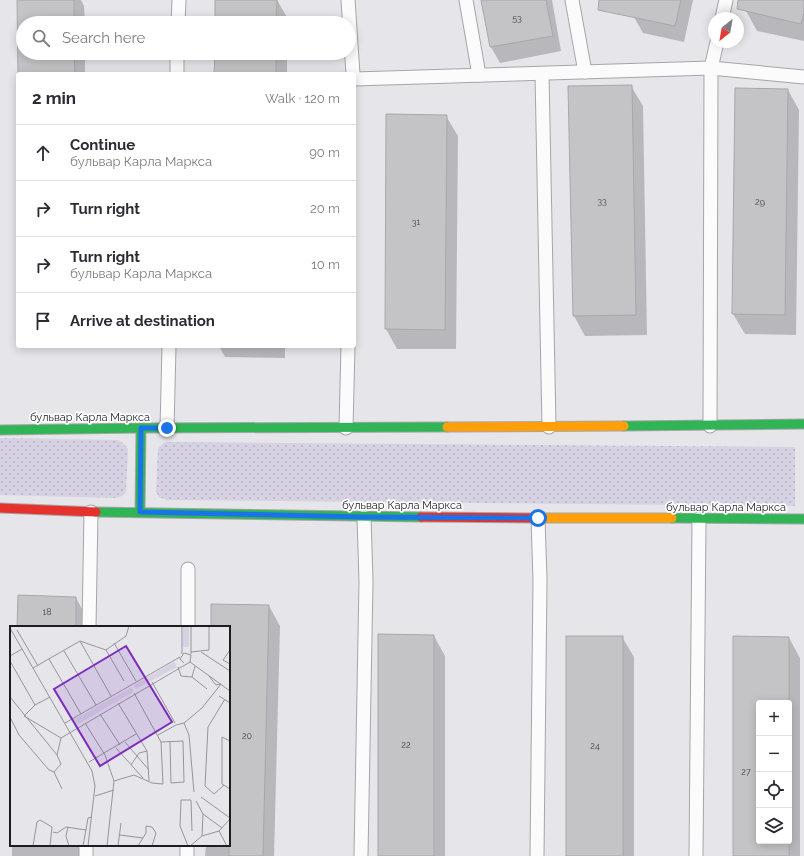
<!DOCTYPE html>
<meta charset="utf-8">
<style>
:root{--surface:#fff;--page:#f7f7f7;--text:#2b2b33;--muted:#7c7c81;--line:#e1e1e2}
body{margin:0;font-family:Raleway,sans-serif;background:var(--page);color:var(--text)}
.controls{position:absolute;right:12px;bottom:12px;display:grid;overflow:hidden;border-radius:4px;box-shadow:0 2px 10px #0003}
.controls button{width:36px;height:36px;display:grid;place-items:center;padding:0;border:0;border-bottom:1px solid var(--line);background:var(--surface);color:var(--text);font:20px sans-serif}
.compass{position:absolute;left:708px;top:12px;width:36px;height:36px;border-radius:50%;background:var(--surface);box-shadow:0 2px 10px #0003;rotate:211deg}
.stop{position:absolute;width:12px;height:12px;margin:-9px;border:3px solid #1a73e8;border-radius:50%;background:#fff}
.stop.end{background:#1a73e8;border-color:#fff;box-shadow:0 1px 4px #0008}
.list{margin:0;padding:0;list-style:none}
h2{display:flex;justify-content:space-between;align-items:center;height:52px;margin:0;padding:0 16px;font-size:17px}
h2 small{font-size:13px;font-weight:400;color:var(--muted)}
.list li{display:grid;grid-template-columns:26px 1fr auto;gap:12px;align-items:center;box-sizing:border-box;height:56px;padding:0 16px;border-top:1px solid var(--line)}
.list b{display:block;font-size:15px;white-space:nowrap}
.list p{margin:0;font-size:13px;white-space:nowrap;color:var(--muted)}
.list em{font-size:13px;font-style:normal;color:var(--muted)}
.icon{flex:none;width:22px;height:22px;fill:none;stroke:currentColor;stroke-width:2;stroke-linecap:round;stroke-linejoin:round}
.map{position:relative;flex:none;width:804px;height:856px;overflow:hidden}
.search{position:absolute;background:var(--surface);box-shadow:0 2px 10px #0003;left:16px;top:16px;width:340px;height:44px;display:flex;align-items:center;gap:10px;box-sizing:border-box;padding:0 14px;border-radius:22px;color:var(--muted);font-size:15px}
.panel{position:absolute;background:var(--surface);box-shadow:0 2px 10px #0003;left:16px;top:72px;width:340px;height:276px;border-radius:4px}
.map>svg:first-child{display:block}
.green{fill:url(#green-dots)}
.shadow{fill:#0003;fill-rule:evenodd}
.building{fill:#c4c4c7;stroke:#a8a7ab;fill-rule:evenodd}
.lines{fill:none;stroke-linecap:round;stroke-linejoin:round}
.lane-casing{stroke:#a6a5a9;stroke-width:15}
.fast-casing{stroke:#a6a5a9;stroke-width:11}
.slow-casing{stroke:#a6a5a9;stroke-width:11}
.jam-casing{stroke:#a6a5a9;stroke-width:11}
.lane{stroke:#fbfbfc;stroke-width:13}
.fast{stroke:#30b455;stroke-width:9}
.slow{stroke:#ff9f0a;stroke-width:9}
.jam{stroke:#e5322d;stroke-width:9}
.route{stroke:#1a73e8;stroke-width:5}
.labels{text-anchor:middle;stroke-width:3.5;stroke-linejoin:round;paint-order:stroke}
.number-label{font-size:9px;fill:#47474a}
.street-label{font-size:11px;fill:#1d1d20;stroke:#fff}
.inset-road{fill:none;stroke:#969599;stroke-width:1}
.view{fill:#7b2cbf;fill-opacity:0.15;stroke:#7b2cbf;stroke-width:2}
.inset-edge{fill:none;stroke:#1d1d20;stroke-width:2}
</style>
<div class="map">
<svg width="804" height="856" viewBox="0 0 804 856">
<defs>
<pattern id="green-dots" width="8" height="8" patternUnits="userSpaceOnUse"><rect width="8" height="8" fill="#d6d2e3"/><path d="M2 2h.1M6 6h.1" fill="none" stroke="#b7b4c2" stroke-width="1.8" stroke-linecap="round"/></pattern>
</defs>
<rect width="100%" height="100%" fill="#e6e5ea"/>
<g class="green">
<path d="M0,438L118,440L123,443L128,449L126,491L124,495L117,498L0,495Z"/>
<path d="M166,442L795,447V506L167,500L159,497L156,492L158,449L161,445Z"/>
</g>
<g class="shadow">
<path d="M18,0H81L84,6L85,23H23V53H85V74H19Z"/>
<path d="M216,0H277L288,19V23H216Z"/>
<path d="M482,0H552L561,51L500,63L491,47Z"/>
<path d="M638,0H693L684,42L643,33L634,17Z"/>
<path d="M748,0H804V41L757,31L746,11Z"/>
<path d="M216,53H287V74H215Z"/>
<path d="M631,86L643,106L647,335L585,336L574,316Z"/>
<path d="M736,89L788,90L799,110L796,335L745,334L733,314Z"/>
<path d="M446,116L458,136L456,349H397L386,329Z"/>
<path d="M219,346H285V358L225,357Z"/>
<path d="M76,598L87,618V627H18Z"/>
<path d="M269,606L280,626L274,856H205L206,845H229V627H212Z"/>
<path d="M434,636L445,656V856H379Z"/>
<path d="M622,637L634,657V856H567Z"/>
<path d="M734,637L789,638L800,658V856H734ZM759,703H789V841H759Z"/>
<rect x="12" y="845" width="69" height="11"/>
</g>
<g class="building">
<path d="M17,0H74V23H23V53H74L75,74H18Z"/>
<path d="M215,0H277L276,23H215Z"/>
<path d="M481,0H546L553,36L490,47Z"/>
<path d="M599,0H681L675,26L598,10Z"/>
<path d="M738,0H804V13L801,24L737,9Z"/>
<path d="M215,53H276V74H214Z"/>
<path d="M632,85L636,315L573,316L568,86Z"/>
<path d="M735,88L788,89L785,315L732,314Z"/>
<path d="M386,114L447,115L445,330L385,329Z"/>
<path d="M18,595L76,597V627H17Z"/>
<path d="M211,604L269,605L263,856H229V627H211Z"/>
<path d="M378,634L434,635V856H378Z"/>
<rect x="566" y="636" width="57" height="220"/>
<path d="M733,636L789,637V856H733ZM759,703H789V841H759Z"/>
</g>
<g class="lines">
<defs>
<g id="lane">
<path d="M348,0L353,74"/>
<path d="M466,0L479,75"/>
<path d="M572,0L585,72"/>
<path d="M722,18L726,0"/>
<path d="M178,23L179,0"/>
<path d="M177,74V53"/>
<path d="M542,74L549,427"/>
<path d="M354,79L711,68L804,77"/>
<path d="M710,426L711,68L717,42"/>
<path d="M346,428L348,346"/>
<path d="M167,429L169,346"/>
<path d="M89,627L91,512"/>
<path d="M188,627V569"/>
<path d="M86,856V845"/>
<path d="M187,856V845"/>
<path d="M361,856L366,581L364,517"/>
<path d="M537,856L540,580L538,518"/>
<path d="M696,856L699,519"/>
</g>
<g id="fast">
<path d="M624,426L804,424"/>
<path d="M0,430L141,428L447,427"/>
<path d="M96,512L421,517"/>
<path d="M140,512L141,428"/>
<path d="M672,518L804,519"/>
</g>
<g id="slow">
<path d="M447,427L624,426"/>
<path d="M533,518H672"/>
</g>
<g id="jam">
<path d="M0,508L96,512"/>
<path d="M421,517L533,518"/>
</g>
</defs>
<use href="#lane" class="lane-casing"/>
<use href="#fast" class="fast-casing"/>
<use href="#slow" class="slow-casing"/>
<use href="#jam" class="jam-casing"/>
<use href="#lane" class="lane"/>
<use href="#fast" class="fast"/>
<use href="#slow" class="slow"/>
<use href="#jam" class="jam"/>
</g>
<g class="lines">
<path class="route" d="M167,428H141L140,512L364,517L538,518"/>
</g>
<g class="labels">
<g class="number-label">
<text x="517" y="21">53</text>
<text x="602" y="204">33</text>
<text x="760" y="205">29</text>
<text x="416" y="225">31</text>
<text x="47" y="615">18</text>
<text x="247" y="739">20</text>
<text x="406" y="748">22</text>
<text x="595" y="749">24</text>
<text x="746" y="775">27</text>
</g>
<g class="street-label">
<text x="90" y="421">бульвар Карла Маркса</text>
<text x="402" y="509">бульвар Карла Маркса</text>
<text x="726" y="511">бульвар Карла Маркса</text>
</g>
</g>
<g transform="translate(10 626)">
<rect width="220" height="220" fill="#e6e5ea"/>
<path d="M173,0H179V21H173ZM164,36L167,41L126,63L124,59ZM122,61L123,66L67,99L63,94Z" fill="#d6d2e3"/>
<path class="inset-road" d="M172,0V28M181,0V28M0,2L82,145L85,160L78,220M7,4L28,40M70,15L101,70M104,17L126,55M96,24L116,10L119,0M220,24L213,34L220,38M54,25L86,79M181,26L199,24V0M191,26L220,45M0,30L12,23M39,33L71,88M0,35L25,79L14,90L51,112M180,36L220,65M174,37L170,33L174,27L181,29L180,36M168,41L171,50L182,51L185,40M23,42L70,15L96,24L114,55M199,50L206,59L211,58M182,51L197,63M142,56L165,97M209,70L220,77M0,71L47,129M108,77L137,125L139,155M25,79L40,71M90,88L110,119M0,91L9,109L39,144L44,146L51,138L47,129L51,112L180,36M55,97L170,31M75,97L95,129L104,155M174,97L179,109L184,166M148,109L166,99L174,97L192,82L211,58M220,115L212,111V158L220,163M115,116L139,144M151,116L173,115L174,156L161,157L160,115M106,122L133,152M79,136L126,108M121,139L129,127L137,125M44,146L52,163M214,159L204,168L195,160L198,101L215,73M85,170L104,164M191,171L220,192M186,175L193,188L212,202M58,201L56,210L59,220M209,205L217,220M43,206L47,207L56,201L76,204M110,209L133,212M192,210L193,188M23,220L27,196L30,194L42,201L40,220M73,220L78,192L82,191M97,220L104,155L124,149L142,157L153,158L151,116L124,67M108,220L111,197M128,220L136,207V200L142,201L146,207L142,220M178,220L170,200L171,174H181L182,205M180,220L192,210L209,205L220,193"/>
<path class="view" d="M116,20L162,96L90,140L44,63Z"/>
<rect width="220" height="220" class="inset-edge"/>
</g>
</svg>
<div class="controls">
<button>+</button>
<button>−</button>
<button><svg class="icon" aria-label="locate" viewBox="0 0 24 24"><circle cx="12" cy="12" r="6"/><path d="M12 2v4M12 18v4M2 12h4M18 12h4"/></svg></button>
<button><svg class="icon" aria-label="layers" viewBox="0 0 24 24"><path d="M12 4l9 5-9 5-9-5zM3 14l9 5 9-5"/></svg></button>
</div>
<svg class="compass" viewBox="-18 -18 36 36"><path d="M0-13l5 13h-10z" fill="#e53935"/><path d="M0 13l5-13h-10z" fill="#7c7c81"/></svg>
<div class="stop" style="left:538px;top:518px"></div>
<div class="stop end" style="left:167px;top:428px"></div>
<div class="search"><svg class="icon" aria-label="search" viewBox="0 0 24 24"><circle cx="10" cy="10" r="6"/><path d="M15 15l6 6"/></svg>Search here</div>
<section class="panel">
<h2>2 min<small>Walk · 120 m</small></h2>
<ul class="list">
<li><svg class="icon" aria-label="ahead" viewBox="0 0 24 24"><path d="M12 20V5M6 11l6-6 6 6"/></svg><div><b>Continue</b><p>бульвар Карла Маркса</p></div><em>90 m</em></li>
<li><svg class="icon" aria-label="right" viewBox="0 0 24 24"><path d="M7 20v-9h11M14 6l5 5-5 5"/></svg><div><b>Turn right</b></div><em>20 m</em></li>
<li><svg class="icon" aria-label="right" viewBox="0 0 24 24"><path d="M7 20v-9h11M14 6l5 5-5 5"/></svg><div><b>Turn right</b><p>бульвар Карла Маркса</p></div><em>10 m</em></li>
<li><svg class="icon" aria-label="arrive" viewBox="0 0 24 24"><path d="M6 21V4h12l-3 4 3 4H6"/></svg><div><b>Arrive at destination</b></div></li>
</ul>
</section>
</div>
